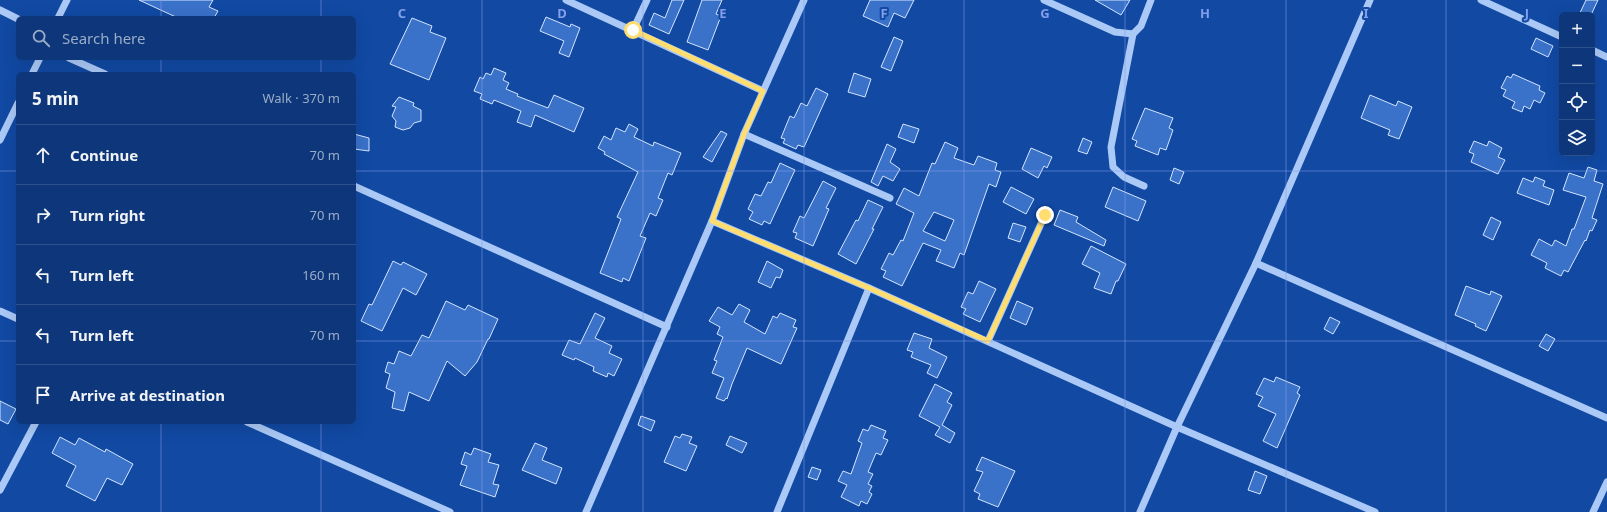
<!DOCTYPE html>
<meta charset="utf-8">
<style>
:root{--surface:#0d377a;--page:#1b4281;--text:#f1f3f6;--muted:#9aacc7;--line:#2d518b}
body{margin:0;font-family:"Noto Sans",sans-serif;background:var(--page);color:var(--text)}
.controls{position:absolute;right:12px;top:12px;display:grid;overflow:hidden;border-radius:6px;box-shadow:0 4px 16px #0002}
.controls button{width:36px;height:36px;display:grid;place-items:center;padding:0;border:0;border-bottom:1px solid var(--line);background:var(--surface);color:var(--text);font:20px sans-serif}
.stop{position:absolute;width:12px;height:12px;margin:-9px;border:3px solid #ffdd6f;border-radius:50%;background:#fff}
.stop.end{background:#ffdd6f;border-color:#fff;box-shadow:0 1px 4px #0008}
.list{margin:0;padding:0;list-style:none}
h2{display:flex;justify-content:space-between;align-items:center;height:52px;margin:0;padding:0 16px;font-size:17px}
h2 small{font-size:13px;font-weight:400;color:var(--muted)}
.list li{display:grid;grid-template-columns:26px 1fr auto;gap:12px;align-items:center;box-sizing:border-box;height:60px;padding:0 16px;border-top:1px solid var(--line)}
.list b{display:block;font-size:15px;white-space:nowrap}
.list em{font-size:13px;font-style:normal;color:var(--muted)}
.icon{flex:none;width:22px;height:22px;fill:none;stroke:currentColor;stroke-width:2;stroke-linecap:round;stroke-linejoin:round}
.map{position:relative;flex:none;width:1607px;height:512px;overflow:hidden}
.search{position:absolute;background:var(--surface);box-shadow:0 4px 16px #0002;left:16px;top:16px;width:340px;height:44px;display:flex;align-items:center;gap:10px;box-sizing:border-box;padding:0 14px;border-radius:6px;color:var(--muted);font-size:15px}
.panel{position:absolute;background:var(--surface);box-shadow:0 4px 16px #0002;left:16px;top:72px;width:340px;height:352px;border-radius:6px}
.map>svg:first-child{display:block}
.building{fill:#3a72c9;stroke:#d4e5fe;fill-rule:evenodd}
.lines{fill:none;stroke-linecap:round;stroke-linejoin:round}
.minor{stroke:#abc9f6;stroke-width:7}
.route{stroke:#ffdd6f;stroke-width:5}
.grid{fill:none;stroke:#839eea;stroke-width:1;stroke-opacity:0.55}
.grid-label{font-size:13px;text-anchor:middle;font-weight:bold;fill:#839eea;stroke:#1149a3;stroke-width:4;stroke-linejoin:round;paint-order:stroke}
</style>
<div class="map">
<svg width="1607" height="512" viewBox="0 0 1607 512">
<rect width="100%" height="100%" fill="#1149a3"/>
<g class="building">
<path d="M139,0H213L209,7L218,11L214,18H178Z"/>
<path d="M672,0H684L669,34L649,25L654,13L665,18Z"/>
<path d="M702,0H722L716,14L721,16L708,50L687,42Z"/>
<path d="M870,0H914L905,18L894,13L888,27L863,16Z"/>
<path d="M1095,0H1130L1121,15Z"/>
<path d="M1586,0H1598L1591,15H1579Z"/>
<path d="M546,17L570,27L571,24L580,28L569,57L559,53L564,41L540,31Z"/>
<path d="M412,18L432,26L430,32L446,38L429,80L390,64Z"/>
<path d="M894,37L903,41L891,71L881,67Z"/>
<path d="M1536,38L1553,46L1548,57L1531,49Z"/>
<path d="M494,68L506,73L503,80L509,83L506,89L518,94L517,96L548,108L554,95L584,108L574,132L535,115L531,127L517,122L521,111L494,100L492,104L480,99L482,94L474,91L480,77L483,79L486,73L491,75Z"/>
<path d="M854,73L871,79L865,97L848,92Z"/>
<path d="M1513,74L1540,86L1539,90L1545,93L1540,103L1534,100L1530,109L1524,106L1522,112L1512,108L1515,102L1503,96L1506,90L1501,88L1507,76L1511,78Z"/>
<path d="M816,88L828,94L804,147L798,145L796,149L783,143L785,139L781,138L790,116L794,118L801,103L807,106Z"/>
<path d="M1370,95L1396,106L1398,101L1412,107L1399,139L1388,135L1390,130L1361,118Z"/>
<path d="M399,97L414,103L413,106L421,110V121L414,123L410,128L403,130L395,127L396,121L392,116L396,107L392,106Z"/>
<path d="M1145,108L1173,118L1169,128L1173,130L1166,150L1160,148L1158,155L1135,146L1137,141L1132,139Z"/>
<path d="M629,124L638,129L634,137L653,146L654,142L681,153L672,175L668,173L658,198L663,200L656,216L650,213L640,236L646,238L629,281L623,278L622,282L600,273L621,219L617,217L638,172L604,154L605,152L598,148L604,136L611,140L616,128L625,132Z"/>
<path d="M903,124L919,129L914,143L898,137Z"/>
<path d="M721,131L727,134L712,162L703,157Z"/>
<path d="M354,134L369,138V151L354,149Z"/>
<path d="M1083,138L1092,142L1087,154L1078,151Z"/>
<path d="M1474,141L1487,146L1489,141L1502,148L1498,157L1505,160L1498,174L1471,162L1474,154L1469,152Z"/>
<path d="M945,142L958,148L954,158L974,165L978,156L997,163L995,170L1001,172L996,187L989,184L964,255L960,253L954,268L936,261L941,250L923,243L902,286L883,277L886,271L881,269L889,253L893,255L901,240L903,241L914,213L896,204L904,188L919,196L932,163L935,164ZM934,212L954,220L945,241L923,231Z"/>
<path d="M887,144L896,149L890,162L900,169L893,181L883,176L878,186L871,182Z"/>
<path d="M1031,148L1052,157L1047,168L1044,166L1038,178L1022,169Z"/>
<path d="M780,163L795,170L770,224L764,221L762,225L749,219L753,212L748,209L755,194L761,196L768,182L771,183Z"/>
<path d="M1588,167L1597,170L1594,181L1603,184L1592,218L1597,220L1592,231L1590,230L1586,241L1585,240L1568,272L1564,270L1561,276L1545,268L1547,263L1531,255L1539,239L1552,246L1555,240L1566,246L1572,229H1574L1586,197L1563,190L1569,173L1584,178Z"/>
<path d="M1174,168L1184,172L1179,184L1170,180Z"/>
<path d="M1535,177L1545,181L1543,186L1554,190L1549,205L1517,193L1523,178L1533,182Z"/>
<path d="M823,181L836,188L826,208L829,209L813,246L795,238L797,233L793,232L800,216L804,218Z"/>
<path d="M1011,187L1034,199L1026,214L1003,202Z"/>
<path d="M1113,187L1146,201L1138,221L1105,207Z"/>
<path d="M868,200L883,207L872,229H874L856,264L838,254L856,220L858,221Z"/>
<path d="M1060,210L1078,217L1076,222L1106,240L1104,246L1054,225Z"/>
<path d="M1491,217L1501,222L1493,240L1483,235Z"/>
<path d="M1013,223L1026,227L1020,242L1008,238Z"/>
<path d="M1091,246L1126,264L1118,281H1116L1111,294L1094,288L1100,273L1082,264Z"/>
<path d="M393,261L401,265L403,262L427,274L416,295L403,288L382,331L361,321L369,304L372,305Z"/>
<path d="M767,261L783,270L780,278L776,277L771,288L758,282Z"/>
<path d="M979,281L996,289L980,322L963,314L966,309L961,307L968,292L973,294Z"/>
<path d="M1466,286L1490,295L1491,291L1502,296L1486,331L1475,326L1476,324L1455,315Z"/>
<path d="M446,301L465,310L468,305L498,319L489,339H488L477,362L465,376L447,361L429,401L409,392L404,411L392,408L395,392L386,388L390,374L385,372L388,362L394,364L399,351L411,356L422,335L429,338Z"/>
<path d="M1017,301L1033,308L1026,325L1010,318Z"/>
<path d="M739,304L750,310L744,322L765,334L773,316L777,318L780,313L796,320L793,327L797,328L781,364L747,348L732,384L727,399L726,398L724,401L716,398L724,378L712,373L717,361L714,360L723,337L717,334L720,327L709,321L718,307L732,315Z"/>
<path d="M595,313L605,318L595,338L612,346L609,353L622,359L614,376L608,373L607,377L593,371L594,367L575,358L574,360L562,355L569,340L580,344Z"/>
<path d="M1330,317L1340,322L1333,334L1324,329Z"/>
<path d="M914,333L932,339L929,348L947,357L937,378L927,373L931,365L911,357L913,352L907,350Z"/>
<path d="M1546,334L1555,339L1548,351L1539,346Z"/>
<path d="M1276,377L1300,387L1297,393L1300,395L1277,448L1263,441L1276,414L1258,406L1263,397L1256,394L1264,378L1274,382Z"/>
<path d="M935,384L952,393L947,402L952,405L942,425L955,433L950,443L935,435L940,427L919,416Z"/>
<path d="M0,401L16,409L8,424L0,420Z"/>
<path d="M641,416L655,421L651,431L638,425Z"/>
<path d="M871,425L886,431L883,438L888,440L881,455L876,453L868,472L873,474L868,484L872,486L869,492L872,494L867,504L861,501L859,506L841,497L847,485L838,481L843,471L851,474L862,443L858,441L863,429L868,431Z"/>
<path d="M682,434L692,437L689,443L697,446L686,471L664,462L675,436L680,438Z"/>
<path d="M730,436L747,443L742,453L726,445Z"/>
<path d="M60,437L75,445L79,438L105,452L106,449L133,464L122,485L107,478L95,501L66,486L76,466L52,453Z"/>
<path d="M535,443L547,448L542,460L562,468L556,484L522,470Z"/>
<path d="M474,448L491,454L488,462L499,465L493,484L499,485L495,497L460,485L467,466L461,464L465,452L471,455Z"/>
<path d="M982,457L1015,471L998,507L978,499L980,494L974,491L983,472L976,470Z"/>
<path d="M812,467L821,470L817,480L808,477Z"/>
<path d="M1255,471L1267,476L1260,494L1248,490Z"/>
</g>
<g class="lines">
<g class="minor">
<path d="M566,0L763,91"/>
<path d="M1044,0L1115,32L1133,34L1141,26L1151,0"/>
<path d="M1481,0L1562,37"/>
<path d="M0,10L18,19"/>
<path d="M58,18L67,0"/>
<path d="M633,30L647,0"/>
<path d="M1133,34L1111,147L1113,167L1124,177L1144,186"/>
<path d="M1592,50L1607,57"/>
<path d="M69,58L105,74"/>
<path d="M32,74L40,58"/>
<path d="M744,134L890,198"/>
<path d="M0,140L18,103"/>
<path d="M354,186L667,327"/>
<path d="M712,221L869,288L1177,427L1375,512"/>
<path d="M1256,263L1607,418"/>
<path d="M0,311L18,319"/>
<path d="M988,341L1045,215"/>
<path d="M247,422L450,512"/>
<path d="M0,490L36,422"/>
<path d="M586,512L712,221L744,134L804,0"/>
<path d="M777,512L869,288"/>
<path d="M1140,512L1177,427L1256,263L1370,0"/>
<path d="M1593,512L1607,482"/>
</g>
</g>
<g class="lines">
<path class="route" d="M633,30L763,91L744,134L712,221L869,288L988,341L1045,215"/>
</g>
<path class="grid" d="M161,0V18M321,0V18M482,0V512M643,0V512M804,0V512M964,0V512M1125,0V512M1286,0V512M1446,0V512M161,58V74M321,58V74M0,171H18M354,171H1607M0,341H18M354,341H1607M161,422V512M321,422V512"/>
<g class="grid-label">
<text x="402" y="18">C</text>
<text x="562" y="18">D</text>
<text x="723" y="18">E</text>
<text x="884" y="18">F</text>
<text x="1045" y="18">G</text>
<text x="1205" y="18">H</text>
<text x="1366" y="18">I</text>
<text x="1527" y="18">J</text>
</g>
</svg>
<div class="controls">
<button>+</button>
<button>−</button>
<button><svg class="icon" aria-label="locate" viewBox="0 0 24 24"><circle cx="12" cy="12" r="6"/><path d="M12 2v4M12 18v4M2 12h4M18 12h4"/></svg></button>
<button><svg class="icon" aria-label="layers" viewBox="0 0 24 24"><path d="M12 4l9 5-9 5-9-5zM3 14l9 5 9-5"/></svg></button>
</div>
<div class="stop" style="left:633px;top:30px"></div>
<div class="stop end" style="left:1045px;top:215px"></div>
<div class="search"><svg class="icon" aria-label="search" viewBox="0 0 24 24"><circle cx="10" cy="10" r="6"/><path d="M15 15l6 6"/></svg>Search here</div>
<section class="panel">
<h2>5 min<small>Walk · 370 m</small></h2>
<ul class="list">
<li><svg class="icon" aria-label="ahead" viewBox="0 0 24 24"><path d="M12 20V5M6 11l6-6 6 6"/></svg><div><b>Continue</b></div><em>70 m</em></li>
<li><svg class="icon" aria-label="right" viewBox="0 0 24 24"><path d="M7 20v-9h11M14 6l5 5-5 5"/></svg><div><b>Turn right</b></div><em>70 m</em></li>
<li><svg class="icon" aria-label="left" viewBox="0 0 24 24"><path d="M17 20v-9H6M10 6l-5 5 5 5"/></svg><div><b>Turn left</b></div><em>160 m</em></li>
<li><svg class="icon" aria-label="left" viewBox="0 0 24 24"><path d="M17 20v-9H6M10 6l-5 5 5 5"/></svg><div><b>Turn left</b></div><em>70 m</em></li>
<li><svg class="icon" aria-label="arrive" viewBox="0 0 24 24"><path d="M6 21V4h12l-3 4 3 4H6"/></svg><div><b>Arrive at destination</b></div></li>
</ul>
</section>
</div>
